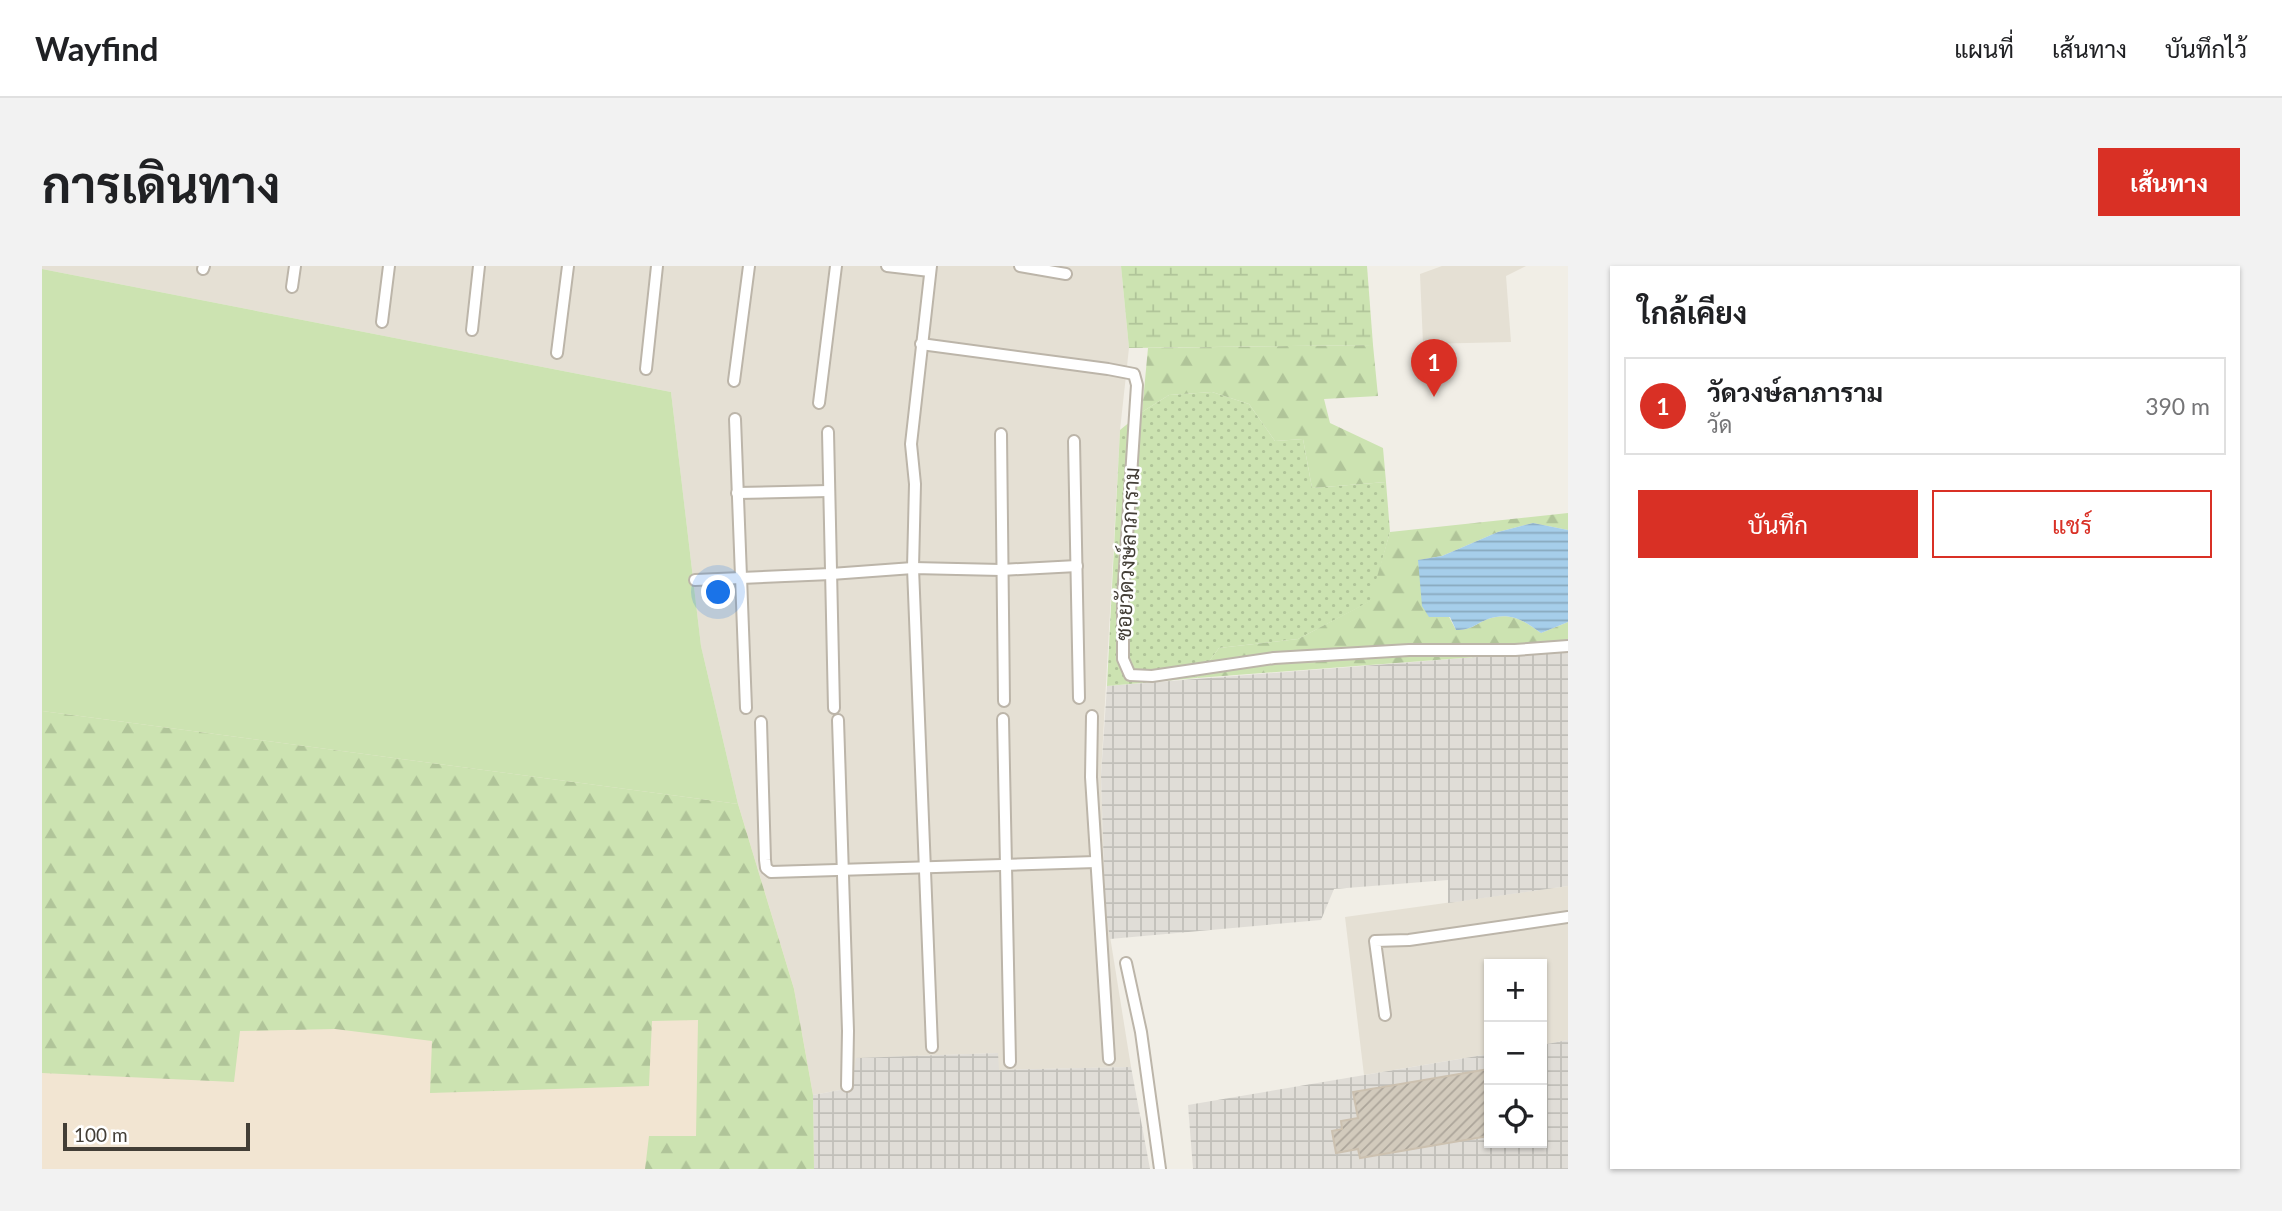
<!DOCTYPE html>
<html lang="th">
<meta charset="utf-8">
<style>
:root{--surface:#fff;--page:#f2f2f2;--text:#202124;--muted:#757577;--line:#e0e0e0;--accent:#d93025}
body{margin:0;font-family:Lato,Sarabun,sans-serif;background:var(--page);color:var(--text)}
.controls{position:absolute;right:21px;bottom:21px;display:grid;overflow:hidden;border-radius:0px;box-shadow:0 2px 5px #0004}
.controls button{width:63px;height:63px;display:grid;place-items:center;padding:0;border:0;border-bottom:2px solid var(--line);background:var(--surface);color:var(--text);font:35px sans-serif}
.scale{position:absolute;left:21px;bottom:18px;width:187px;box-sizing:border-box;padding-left:7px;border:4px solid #433e36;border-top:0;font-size:19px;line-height:24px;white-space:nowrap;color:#433e36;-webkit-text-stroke:5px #fff;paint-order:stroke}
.you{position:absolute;left:677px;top:327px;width:24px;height:24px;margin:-18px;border:5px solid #fff;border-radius:50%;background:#1a73e8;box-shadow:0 0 0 10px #1a73e833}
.badge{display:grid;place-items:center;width:46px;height:46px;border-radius:50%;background:var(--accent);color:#fff;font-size:23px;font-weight:700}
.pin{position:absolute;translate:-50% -58px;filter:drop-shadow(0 2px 4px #0008)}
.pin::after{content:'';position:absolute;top:37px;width:24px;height:21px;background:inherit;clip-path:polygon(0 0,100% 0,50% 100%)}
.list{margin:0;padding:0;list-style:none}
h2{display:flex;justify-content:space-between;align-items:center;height:91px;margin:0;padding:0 28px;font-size:30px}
h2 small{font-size:23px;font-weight:400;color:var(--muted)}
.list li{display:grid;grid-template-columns:46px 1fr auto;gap:21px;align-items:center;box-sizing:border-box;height:98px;margin:0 14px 14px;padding:0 14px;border:2px solid var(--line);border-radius:0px}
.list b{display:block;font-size:26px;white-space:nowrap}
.list p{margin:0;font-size:23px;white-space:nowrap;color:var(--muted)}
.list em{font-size:23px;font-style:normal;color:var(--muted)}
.actions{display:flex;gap:14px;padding:21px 28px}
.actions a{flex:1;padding:16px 0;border:2px solid var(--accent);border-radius:0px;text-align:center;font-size:24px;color:var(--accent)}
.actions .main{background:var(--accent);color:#fff}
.icon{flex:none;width:38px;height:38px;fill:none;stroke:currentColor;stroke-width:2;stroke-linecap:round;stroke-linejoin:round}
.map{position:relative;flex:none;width:1526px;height:903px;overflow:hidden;border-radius:0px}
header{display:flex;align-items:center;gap:42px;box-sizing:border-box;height:98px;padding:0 35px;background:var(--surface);border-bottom:2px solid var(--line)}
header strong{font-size:33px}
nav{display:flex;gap:38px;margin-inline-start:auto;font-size:24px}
.intro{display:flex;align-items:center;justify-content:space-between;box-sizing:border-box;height:168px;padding:0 42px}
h1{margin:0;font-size:49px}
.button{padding:18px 32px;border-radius:0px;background:var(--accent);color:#fff;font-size:24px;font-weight:700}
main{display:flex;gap:42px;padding:0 42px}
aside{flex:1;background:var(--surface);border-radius:0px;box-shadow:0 2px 5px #0004}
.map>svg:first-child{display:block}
.residential{fill:#e5e0d4}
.commercial{fill:#f2e5d2}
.industrial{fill:url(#industrial-grid)}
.grass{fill:url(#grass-dots)}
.forest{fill:url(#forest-firs)}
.wetland{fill:url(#wetland-marsh)}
.garden{fill:#cce3b1}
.water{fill:url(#water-rules)}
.building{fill:url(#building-hatch);stroke:#ccc1b0;stroke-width:2}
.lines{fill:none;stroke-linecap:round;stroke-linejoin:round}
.minor-casing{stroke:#bcb5a9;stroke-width:14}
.minor{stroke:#fff;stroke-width:10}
.labels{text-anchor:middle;stroke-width:5;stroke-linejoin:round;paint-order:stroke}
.street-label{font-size:21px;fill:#433e36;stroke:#fff}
</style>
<header>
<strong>Wayfind</strong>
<nav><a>แผนที่</a><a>เส้นทาง</a><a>บันทึกไว้</a></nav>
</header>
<div class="intro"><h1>การเดินทาง</h1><a class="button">เส้นทาง</a></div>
<main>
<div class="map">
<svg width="1526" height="903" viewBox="0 0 1526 903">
<defs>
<pattern id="industrial-grid" width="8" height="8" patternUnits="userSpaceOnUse" patternTransform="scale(1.75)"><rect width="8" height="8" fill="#e0ddd7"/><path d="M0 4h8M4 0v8" fill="none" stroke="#c1bfb9"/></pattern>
<pattern id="grass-dots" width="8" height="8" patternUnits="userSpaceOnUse" patternTransform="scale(1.75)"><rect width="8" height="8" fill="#cce3b1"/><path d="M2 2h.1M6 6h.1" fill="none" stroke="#b0c499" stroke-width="1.8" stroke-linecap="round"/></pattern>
<pattern id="forest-firs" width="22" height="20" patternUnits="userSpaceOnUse" patternTransform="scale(1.75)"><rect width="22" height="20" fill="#cce3b1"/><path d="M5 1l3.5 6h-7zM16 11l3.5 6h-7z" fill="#b0c499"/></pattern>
<pattern id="wetland-marsh" width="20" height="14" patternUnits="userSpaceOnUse" patternTransform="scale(1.75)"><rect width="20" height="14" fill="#cce3b1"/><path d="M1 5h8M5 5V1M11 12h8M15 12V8" fill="none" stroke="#b0c499"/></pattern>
<pattern id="water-rules" width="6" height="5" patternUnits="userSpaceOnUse" patternTransform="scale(1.75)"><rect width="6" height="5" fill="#a6ceea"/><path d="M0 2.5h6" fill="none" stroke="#89a9be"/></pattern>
<pattern id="building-hatch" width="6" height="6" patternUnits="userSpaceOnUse" patternTransform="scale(1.75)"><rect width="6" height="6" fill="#d2cabc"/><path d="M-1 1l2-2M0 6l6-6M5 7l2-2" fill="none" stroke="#aca59a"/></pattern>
</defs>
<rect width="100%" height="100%" fill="#f1eee6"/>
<g class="residential">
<path d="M0,0H1079L1087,82L1078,164L1059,509L1063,639L1089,801L956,804V787L815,792L809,822L771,829L752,723L696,538L659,380L629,126L0,3Z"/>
<path d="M1400,0H1484L1464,10L1469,76L1381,78L1378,8Z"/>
<path d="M1526,620V774L1500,779V698H1447V788L1322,809L1303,651Z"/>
</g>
<path class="commercial" d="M0,445L696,538L752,723L771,829L772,903H0Z"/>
<g class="industrial">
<path d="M1526,384V620L1406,637V614L1292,623L1279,654L1068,673L1063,639L1059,509L1065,420Z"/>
<path d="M1526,774V903H1151L1146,839L1447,788V877H1500V779Z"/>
<path d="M956,787L957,804L1089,801L1108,903H772L771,829L809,822L814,792Z"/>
</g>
<path class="grass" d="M1170,126L1207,138L1233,175L1261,173L1270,222L1344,216L1348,266L1329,335L1256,373L1177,382L1155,412L1065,420L1078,164L1100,146L1127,129Z"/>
<g class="forest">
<path d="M1331,79L1336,130L1282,133L1288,157L1341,182L1344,216L1270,222L1261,173L1233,175L1207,138L1170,126L1127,129L1100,146L1106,82Z"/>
<path d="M1526,247V264L1491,257L1456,266L1400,290L1377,294L1414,364C1430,364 1433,358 1446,353C1468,345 1483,355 1499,367L1526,356V384L1155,412L1177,382L1256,373L1328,335L1348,266Z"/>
<path d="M0,445L696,538L752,723L771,829L772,903H603L607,870H654L656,754L610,755L607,820L388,827L390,775L293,763L198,765L192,816L0,807Z"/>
</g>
<path class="wetland" d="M1079,0H1325L1331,79L1087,82Z"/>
<path class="garden" d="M0,3L629,126L659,380L696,538L0,445Z"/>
<path class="water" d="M1491,257L1526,264V356L1499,367C1483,355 1468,345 1446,353C1433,358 1430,364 1414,364L1408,351H1387L1380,340L1376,294L1400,290L1456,266Z"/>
<path class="building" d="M1447,803V870L1318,892L1316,883L1294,887L1290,865L1300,863L1299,855L1316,852L1311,826Z"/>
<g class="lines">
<defs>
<g id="minor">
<path d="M845,0L888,5"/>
<path d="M889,0L869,178L873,218L871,302L890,781"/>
<path d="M978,0L1024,8"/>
<path d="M161,3L162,0"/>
<path d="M250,21L253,0"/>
<path d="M340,56L347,0"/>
<path d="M430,64L437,0"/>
<path d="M879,78L1066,103L1092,108L1095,119L1081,332V393L1088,409L1110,410L1232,392L1367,384H1473L1526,380"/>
<path d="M515,87L526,0"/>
<path d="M604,103L615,0"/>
<path d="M692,115L707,0"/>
<path d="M777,137L794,0"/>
<path d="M693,153L704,442"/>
<path d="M786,166L792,442"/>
<path d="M959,168L962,435"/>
<path d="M1032,175L1037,432"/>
<path d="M695,227L787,225"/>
<path d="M653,314L789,308L871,302L959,304L1035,300"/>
<path d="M1050,450L1049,511L1067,793"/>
<path d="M961,453L968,796"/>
<path d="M796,454L806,765L805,820"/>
<path d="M719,456L723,594L724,602L729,606L1054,596"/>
<path d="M1084,697L1099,766L1118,903"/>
<path d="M1343,749L1333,675L1367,674L1526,651"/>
</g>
</defs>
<use href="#minor" class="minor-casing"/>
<use href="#minor" class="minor"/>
</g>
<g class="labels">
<g class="street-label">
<text transform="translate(1086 288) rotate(-87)" y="7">ซอยวัดวงษ์ลาภาราม</text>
</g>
</g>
</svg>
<div class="controls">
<button>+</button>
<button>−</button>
<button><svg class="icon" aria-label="locate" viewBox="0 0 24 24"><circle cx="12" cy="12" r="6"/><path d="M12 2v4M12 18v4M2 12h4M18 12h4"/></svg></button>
</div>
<div class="scale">100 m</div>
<div class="you"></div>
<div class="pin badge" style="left:1392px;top:131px">1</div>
</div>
<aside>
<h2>ใกล้เคียง<small></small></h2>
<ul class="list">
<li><span class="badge">1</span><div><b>วัดวงษ์ลาภาราม</b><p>วัด</p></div><em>390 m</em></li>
</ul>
<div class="actions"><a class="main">บันทึก</a><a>แชร์</a></div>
</aside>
</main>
